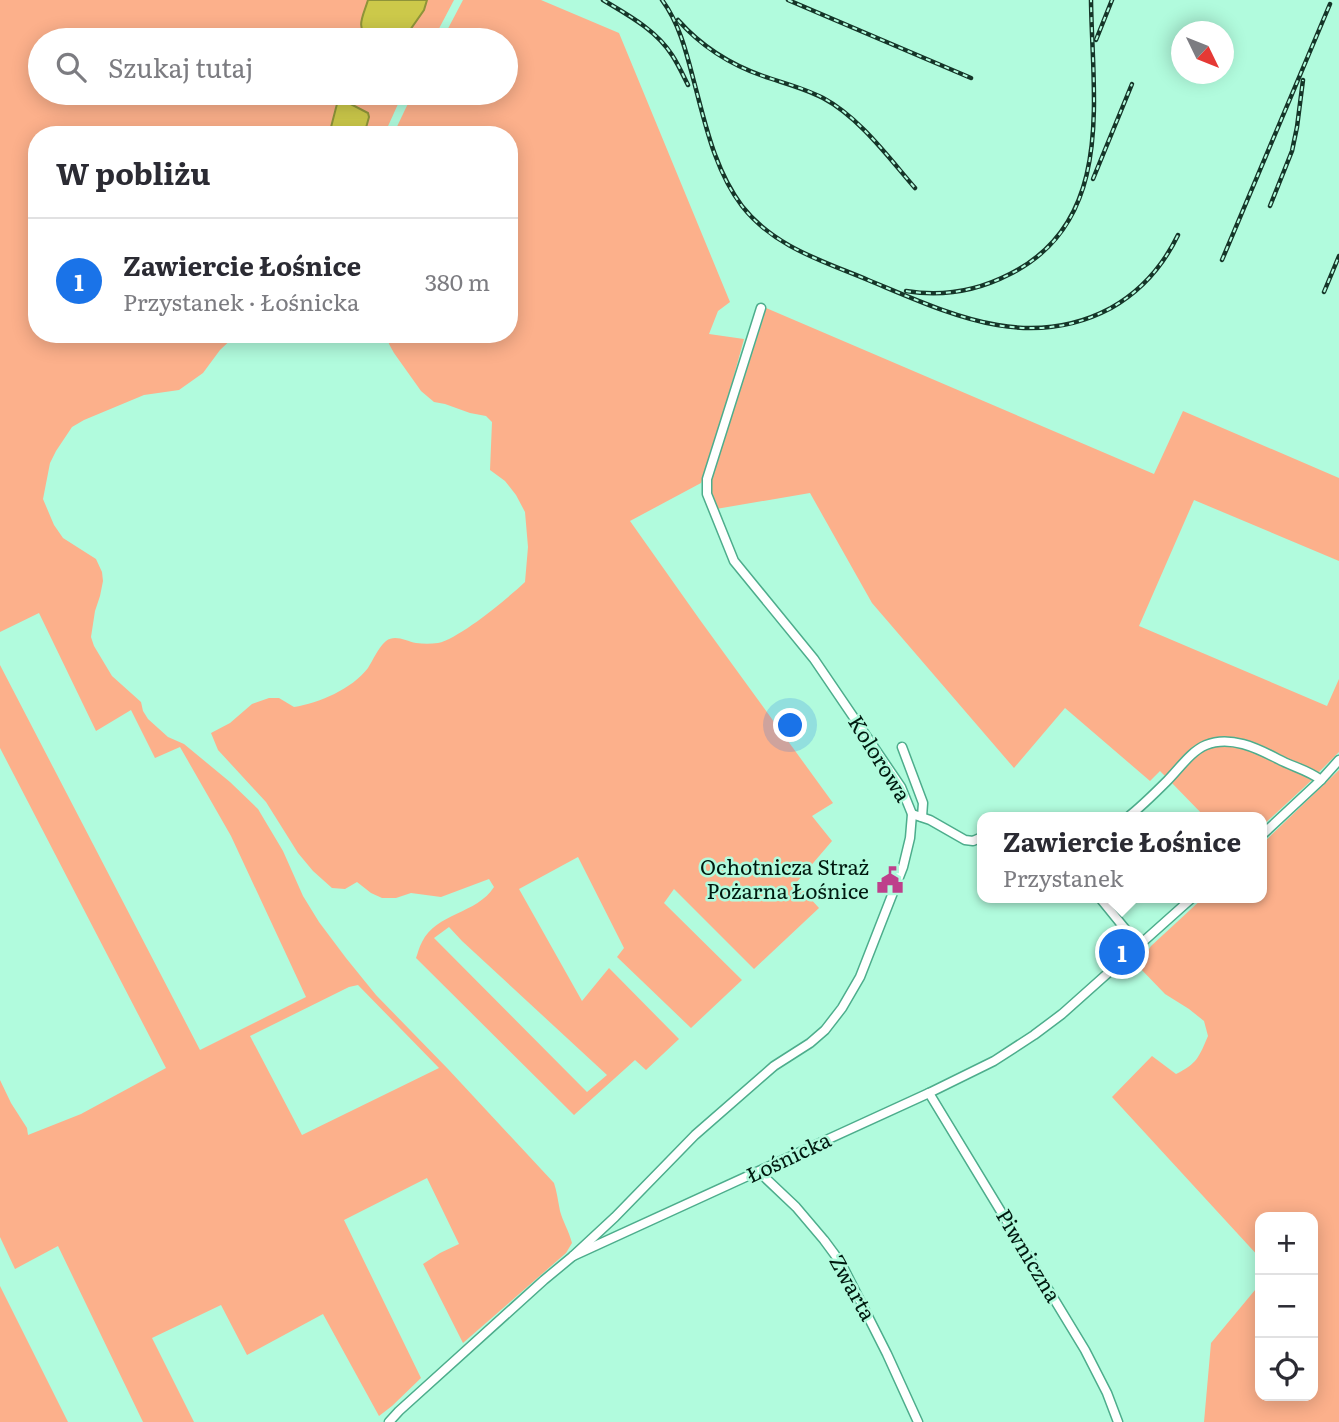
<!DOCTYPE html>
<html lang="pl">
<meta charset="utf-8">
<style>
:root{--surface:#fff;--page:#f7f7f7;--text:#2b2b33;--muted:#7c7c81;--line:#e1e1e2;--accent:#1a73e8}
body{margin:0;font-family:Literata,serif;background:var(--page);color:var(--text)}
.controls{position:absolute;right:21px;bottom:21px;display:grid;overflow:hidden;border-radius:14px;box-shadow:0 4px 18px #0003}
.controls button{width:63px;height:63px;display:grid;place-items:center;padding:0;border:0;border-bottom:2px solid var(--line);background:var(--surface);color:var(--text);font:35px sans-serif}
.compass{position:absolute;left:1171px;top:21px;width:63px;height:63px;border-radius:50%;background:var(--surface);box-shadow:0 4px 18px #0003;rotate:133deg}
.you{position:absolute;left:791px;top:726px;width:24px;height:24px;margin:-18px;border:5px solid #fff;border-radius:50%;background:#1a73e8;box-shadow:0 0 0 10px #1a73e833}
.badge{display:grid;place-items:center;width:46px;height:46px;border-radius:50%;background:var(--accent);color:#fff;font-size:23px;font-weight:700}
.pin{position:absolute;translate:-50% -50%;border:4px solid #fff;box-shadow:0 2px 7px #0006}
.popup{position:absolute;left:977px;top:812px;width:290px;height:91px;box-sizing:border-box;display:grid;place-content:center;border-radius:14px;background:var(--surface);filter:drop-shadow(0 2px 5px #0005);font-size:23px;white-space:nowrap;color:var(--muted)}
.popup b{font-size:26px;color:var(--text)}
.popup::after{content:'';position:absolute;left:50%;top:100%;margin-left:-14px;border:14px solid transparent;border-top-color:var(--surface)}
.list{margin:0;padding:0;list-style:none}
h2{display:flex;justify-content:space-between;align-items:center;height:91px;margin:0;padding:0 28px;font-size:30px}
h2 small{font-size:23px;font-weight:400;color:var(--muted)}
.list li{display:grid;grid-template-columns:46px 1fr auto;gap:21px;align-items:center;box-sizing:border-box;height:126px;padding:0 28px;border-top:2px solid var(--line)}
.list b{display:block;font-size:26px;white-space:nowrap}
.list p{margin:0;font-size:23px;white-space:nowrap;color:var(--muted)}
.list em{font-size:23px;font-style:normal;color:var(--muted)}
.icon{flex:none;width:38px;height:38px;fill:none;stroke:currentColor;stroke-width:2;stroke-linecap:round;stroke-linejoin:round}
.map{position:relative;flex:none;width:1339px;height:1422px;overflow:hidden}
.search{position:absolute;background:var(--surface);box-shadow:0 4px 18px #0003;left:28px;top:28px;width:490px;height:77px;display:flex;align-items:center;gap:18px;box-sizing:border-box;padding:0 24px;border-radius:38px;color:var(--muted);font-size:26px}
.panel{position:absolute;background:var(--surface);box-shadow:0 4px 18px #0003;left:28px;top:126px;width:490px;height:217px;border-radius:28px}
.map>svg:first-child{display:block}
.green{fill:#fcb08b;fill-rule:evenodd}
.water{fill:#ccc94a;stroke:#8f9439;stroke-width:2}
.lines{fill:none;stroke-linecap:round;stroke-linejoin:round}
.minor-casing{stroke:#4dad8c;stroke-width:11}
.minor{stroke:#fff;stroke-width:8}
.rail-casing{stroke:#153528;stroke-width:4.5}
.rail{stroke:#b1fbdd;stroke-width:2;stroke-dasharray:5;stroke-linecap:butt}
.labels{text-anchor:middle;stroke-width:5;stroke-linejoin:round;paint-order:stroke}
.street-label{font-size:21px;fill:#001a10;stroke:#b1fbdd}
.poi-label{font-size:21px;fill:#001a10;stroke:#b1fbdd;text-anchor:end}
</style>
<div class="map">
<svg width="1339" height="1422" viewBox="0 0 1339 1422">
<rect width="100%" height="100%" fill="#b1fbdd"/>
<g class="green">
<path d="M0,0H368C363,17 355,26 369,40H40V93H403L384,135H364L369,117L368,113L341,99L336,105L329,135H37V334H237L220,350L203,373L179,390L144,395L84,420L72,427L56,451L50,463L43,499L54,525L63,538L96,559L102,572L103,581L100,596L95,611L91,637L94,646L112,676L141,702L143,711L148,719L168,737L184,744L230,782L258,809L283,851L303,896L319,922L346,958L376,995L448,1069L554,1183C557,1192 558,1201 560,1211C563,1222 569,1231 572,1243L566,1253L463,1343L423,1264L440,1253L459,1244L427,1178L344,1220L421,1378L392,1406L379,1416L323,1314L247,1355L221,1305L152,1338L194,1422H143L58,1246L15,1269L0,1237V1080L11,1103L27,1128L28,1135L81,1114L166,1068L0,748V665L200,1050L306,997L231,836L180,747L155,758L131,710L96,731L39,613L0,632ZM358,985L439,1068L302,1135L250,1036L349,987Z"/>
<path d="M427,0H454L433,40H403L424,10Z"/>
<path d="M463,0H541L619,33L730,302L718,311L709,334L744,339L721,423L701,483L630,521L700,620L833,803L812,816L832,841L796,883L819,908L754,969L674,889L664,903L742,980L691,1028L617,957L624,948L578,857L519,889L582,1001L609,968L679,1039L646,1070L635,1060L574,1115L416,958C418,953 419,947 422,942C436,913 477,914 494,887L489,879L441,897L411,893L396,898H382L371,893L357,882L345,889L332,888L313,871L298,853L266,802L218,750L211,733L230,723L252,704L269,698H279L294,707C319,703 352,689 368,668C373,660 378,648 386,641C395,634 406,641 416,643C423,644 431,644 438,643C460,638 507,599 525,582L528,547L525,512L516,495L505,481L490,470L492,422L486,416L470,413L445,404L434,402L421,391L394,353L389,344L388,334H509V135H393L413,93H506V40H442ZM449,927L462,941L607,1075L587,1092L434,938Z"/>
<path d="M757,304L1154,474L1183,411L1339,478V561L1194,500L1139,626L1327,706L1339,679V752L1318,773L1250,743L1214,740L1166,777L1160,771L1150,781L1065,708L1014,768L872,603L810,493L716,509L710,493L711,481L764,316L762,308Z"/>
<path d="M1219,744L1248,748L1284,764L1313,779L1262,826V817H1205L1170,781C1185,766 1198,750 1219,744Z"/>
<path d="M1339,770V1422H1204L1211,1343L1260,1284V1396H1313V1217H1260V1258L1112,1097L1152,1056L1176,1074C1197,1064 1199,1057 1208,1036L1204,1021L1189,1009L1165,994L1138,966L1151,946L1203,898H1262V844Z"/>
<path d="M0,1286L68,1422H0Z"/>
</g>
<g class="water">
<path d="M368,0H427L424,10L403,40H369C355,26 363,17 368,0Z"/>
<path d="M341,99L368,113L369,117L364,135H329L338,100Z"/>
</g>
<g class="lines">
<defs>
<g id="minor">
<path d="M902,747L923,803L922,817"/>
<path d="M912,814L930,820L965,840L973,841L982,837"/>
<path d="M1128,817C1142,806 1155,793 1167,781C1179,769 1191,751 1206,745C1230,735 1257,748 1278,759C1293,767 1308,770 1321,780"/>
<path d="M1262,835L1321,780L1339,760"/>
<path d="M1100,898L1139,946"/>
<path d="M929,1093L1085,1350L1107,1393L1118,1422"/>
<path d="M759,1172L796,1207L824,1240L841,1263L887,1354L918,1422"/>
<path d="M573,1256L615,1217L695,1135L774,1066L810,1043L825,1030L842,1008L860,977L903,867L910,838L912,814L901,787L814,659L734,561L707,494V479L761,308"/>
<path d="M389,1422L399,1411L544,1280L573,1256L929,1093L994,1061L1034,1035L1062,1014L1192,898"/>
</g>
</defs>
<use href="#minor" class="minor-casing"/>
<use href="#minor" class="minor"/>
<defs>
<g id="rail">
<path d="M603,0C628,15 656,30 672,55C678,64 683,75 688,85"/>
<path d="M662,0C679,23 686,51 693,78C705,122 714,169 742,206C774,247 823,261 868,280C948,313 1027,353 1111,308C1141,291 1163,266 1178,235"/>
<path d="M788,0L971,78"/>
<path d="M678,20C702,47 729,64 763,76C783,83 804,88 823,98C859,117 889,158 915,188"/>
<path d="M1096,40L1112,0"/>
<path d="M1093,179L1132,84"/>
<path d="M1270,206L1292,151L1297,127L1303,80"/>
<path d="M1222,260L1330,4"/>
<path d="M906,291C942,297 977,291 1010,274C1116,221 1092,97 1091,0"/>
<path d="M1324,292L1339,256"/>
</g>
</defs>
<use href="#rail" class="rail-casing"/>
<use href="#rail" class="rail"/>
</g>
<defs>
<symbol id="civic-bare" viewBox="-9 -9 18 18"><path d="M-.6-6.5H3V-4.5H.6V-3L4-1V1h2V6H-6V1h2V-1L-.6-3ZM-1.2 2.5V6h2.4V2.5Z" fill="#be3f8b" stroke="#b1fbdd" stroke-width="2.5" paint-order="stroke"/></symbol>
</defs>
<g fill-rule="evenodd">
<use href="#civic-bare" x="871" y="861" width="38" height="38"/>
</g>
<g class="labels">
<g class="street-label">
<text transform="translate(879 759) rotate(58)" y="7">Kolorowa</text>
<text transform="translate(789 1158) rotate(-25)" y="7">Łośnicka</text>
<text transform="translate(1028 1256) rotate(59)" y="7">Piwniczna</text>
<text transform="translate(852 1288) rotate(61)" y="7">Zwarta</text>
</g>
<g class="poi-label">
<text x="869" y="875">Ochotnicza Straż<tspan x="869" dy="24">Pożarna Łośnice</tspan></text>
</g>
</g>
</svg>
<div class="controls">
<button>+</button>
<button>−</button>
<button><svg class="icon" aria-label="locate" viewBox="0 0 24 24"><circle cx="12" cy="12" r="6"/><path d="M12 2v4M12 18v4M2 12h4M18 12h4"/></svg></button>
</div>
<svg class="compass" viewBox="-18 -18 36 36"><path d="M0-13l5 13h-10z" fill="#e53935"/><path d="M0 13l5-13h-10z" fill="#7c7c81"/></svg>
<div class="you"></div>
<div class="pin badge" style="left:1122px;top:952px">1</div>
<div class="popup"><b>Zawiercie Łośnice</b>Przystanek</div>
<div class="search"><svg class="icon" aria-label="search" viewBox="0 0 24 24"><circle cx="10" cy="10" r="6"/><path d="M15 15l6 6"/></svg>Szukaj tutaj</div>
<section class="panel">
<h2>W pobliżu<small></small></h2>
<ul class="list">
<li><span class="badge">1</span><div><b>Zawiercie Łośnice</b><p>Przystanek · Łośnicka</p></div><em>380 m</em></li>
</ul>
</section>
</div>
